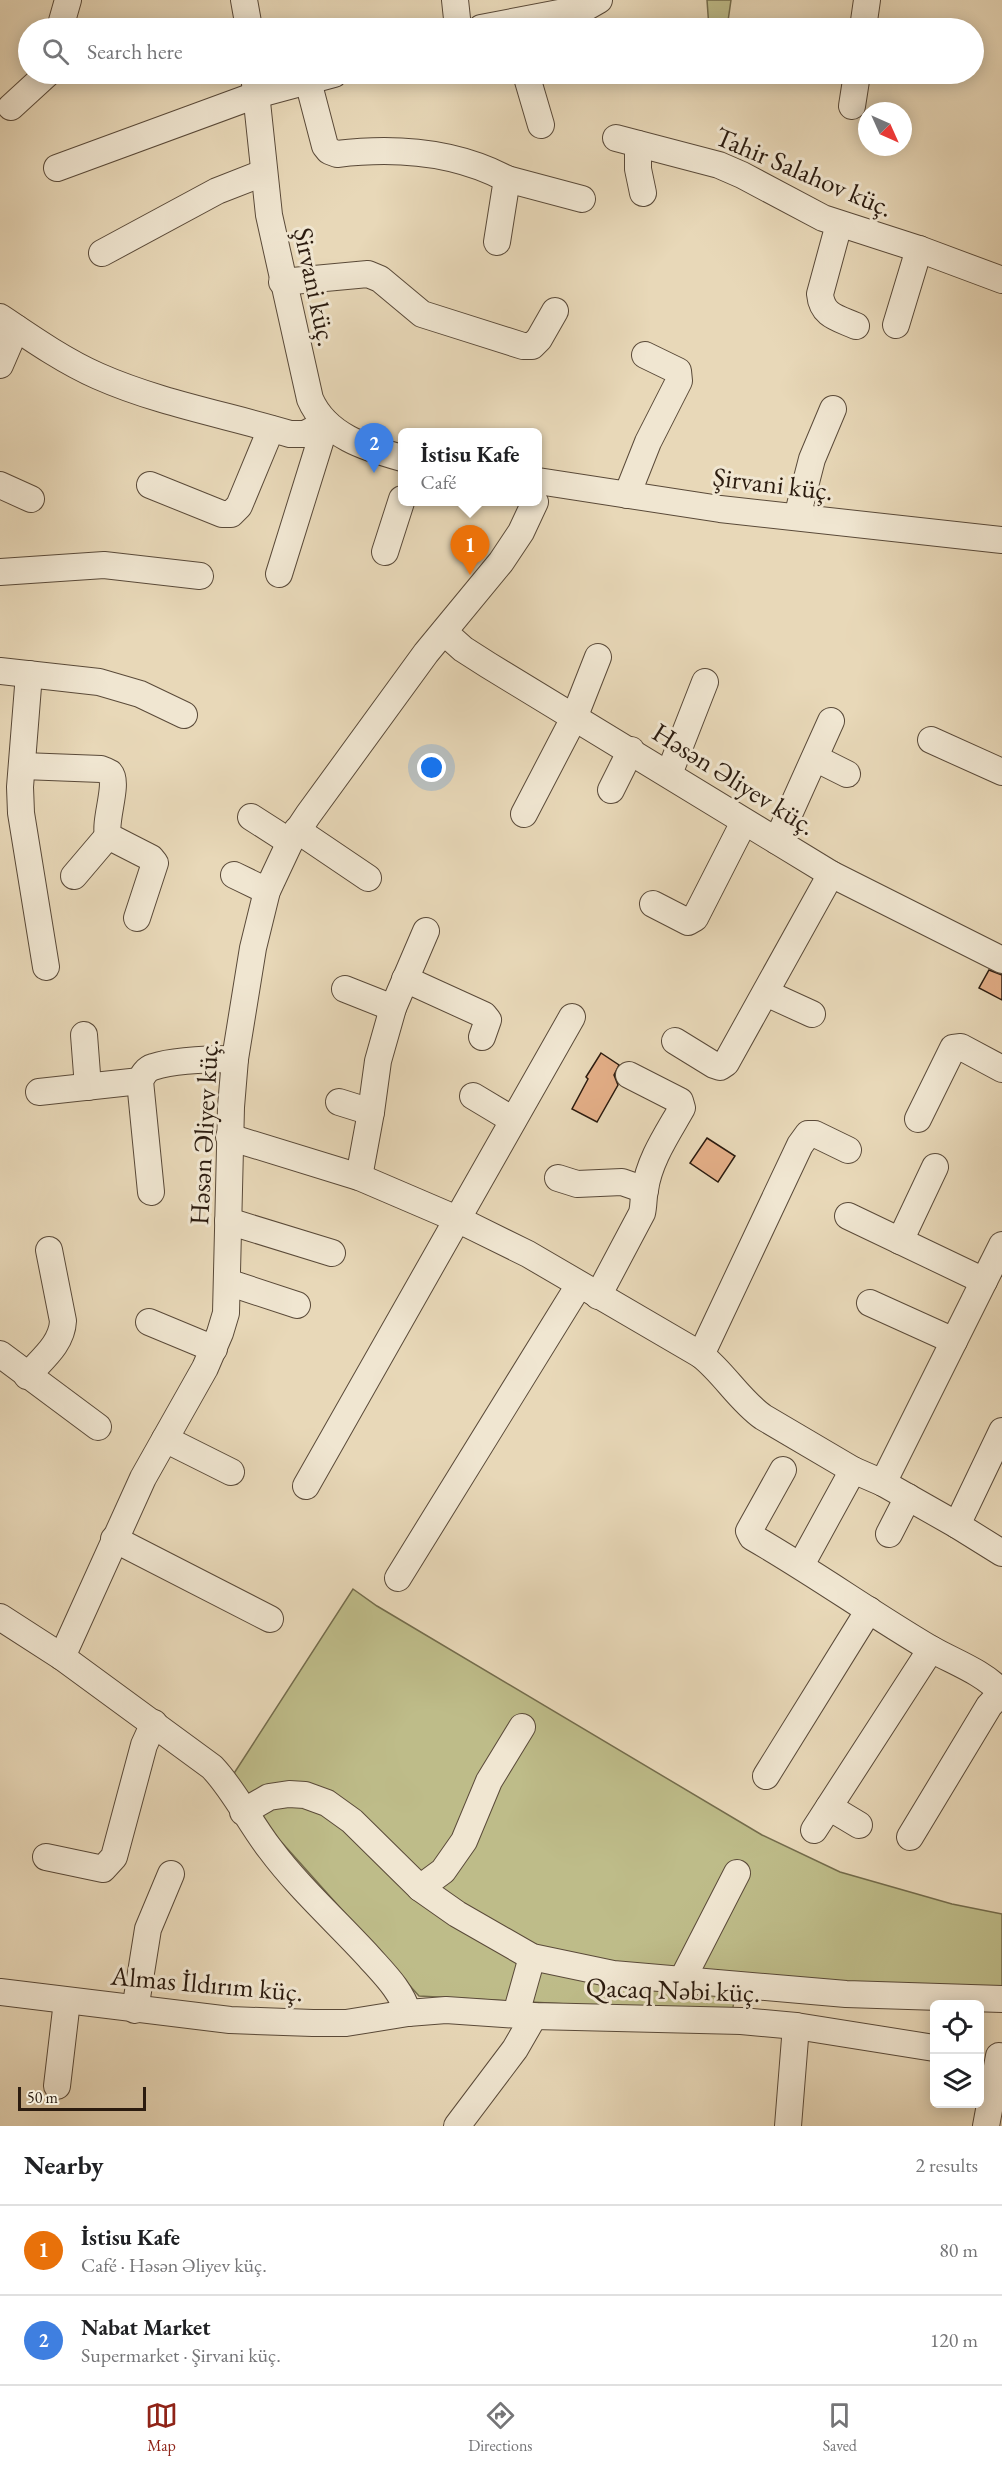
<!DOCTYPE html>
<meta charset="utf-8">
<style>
:root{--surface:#fff;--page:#f2f2f2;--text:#202124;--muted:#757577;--line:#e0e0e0;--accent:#8f2418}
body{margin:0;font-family:"EB Garamond",serif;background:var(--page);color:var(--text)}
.controls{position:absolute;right:18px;bottom:18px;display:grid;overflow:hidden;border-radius:9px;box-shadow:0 3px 15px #0003}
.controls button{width:54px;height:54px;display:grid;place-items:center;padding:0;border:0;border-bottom:2px solid var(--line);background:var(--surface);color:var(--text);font:30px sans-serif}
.compass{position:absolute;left:858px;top:102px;width:54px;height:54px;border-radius:50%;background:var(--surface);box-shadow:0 3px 15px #0003;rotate:135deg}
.scale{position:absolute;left:18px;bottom:15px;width:128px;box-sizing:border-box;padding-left:6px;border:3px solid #2b1b0f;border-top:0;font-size:16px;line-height:21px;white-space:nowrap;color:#2b1b0f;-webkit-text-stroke:4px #f0e6d1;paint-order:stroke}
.you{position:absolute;left:432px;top:768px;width:21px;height:21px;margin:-15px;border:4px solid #fff;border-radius:50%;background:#1a73e8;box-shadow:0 0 0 9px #1a73e833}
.badge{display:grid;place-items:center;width:39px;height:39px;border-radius:50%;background:var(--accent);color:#fff;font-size:20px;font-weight:700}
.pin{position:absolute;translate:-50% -50px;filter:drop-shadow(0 2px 3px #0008)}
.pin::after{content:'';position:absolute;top:32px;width:21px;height:18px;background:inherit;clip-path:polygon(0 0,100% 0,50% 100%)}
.popup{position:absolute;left:398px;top:428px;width:144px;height:78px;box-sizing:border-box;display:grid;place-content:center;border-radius:9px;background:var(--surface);filter:drop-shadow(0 2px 4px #0005);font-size:20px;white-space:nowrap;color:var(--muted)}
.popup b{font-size:22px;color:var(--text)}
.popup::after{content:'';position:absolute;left:50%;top:100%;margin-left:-12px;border:12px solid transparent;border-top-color:var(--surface)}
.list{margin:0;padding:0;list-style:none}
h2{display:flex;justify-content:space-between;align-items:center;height:78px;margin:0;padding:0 24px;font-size:26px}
h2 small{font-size:20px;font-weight:400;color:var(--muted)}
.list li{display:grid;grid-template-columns:39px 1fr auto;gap:18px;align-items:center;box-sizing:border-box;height:90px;padding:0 24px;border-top:2px solid var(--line)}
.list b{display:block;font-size:22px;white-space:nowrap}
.list p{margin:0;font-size:20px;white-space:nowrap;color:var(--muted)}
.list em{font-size:20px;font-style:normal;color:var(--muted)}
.icon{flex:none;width:33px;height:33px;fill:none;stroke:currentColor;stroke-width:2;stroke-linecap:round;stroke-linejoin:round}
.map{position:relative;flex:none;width:1002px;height:2126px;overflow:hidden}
.search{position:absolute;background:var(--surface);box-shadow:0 3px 15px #0003;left:18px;right:18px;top:18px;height:66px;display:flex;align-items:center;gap:15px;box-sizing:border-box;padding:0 21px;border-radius:33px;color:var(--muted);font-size:22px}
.sheet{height:258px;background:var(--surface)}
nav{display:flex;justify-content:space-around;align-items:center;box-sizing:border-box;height:84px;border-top:2px solid var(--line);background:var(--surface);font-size:16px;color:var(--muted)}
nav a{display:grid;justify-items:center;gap:3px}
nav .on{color:var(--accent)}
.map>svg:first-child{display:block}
.green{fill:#bebc89;stroke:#746c4c;stroke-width:1.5}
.building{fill:#e4af88;stroke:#2b1b0f;stroke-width:1.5}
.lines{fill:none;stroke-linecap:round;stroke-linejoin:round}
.minor-casing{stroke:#5a4a39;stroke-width:28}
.minor{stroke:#f0e6d1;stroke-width:26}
.labels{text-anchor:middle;stroke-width:6;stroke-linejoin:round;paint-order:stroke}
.street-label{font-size:27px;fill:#2b1b0f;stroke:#f0e6d1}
</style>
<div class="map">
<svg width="1002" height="2126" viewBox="0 0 1002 2126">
<rect width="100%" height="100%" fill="#e8d8b8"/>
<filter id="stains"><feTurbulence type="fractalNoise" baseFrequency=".00333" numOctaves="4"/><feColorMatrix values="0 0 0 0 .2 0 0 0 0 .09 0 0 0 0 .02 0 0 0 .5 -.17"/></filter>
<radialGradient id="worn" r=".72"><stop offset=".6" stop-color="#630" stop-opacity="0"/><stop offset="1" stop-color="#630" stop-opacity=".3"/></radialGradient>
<g class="green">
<path d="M707,0H731L727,28H709Z"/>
<path d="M353,1589L377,1606L762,1835L840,1872L952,1904L1002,1914V2011L735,1995L732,2013L419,1996L268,1827L258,1805L231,1778Z"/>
</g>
<g class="building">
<path d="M989,970L1002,975V1000L979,988Z"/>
<path d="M601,1053L619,1065L614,1075L618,1085L597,1122L572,1109L588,1079L586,1077Z"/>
<path d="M707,1138L735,1156L718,1182L690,1163Z"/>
</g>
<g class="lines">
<defs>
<g id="minor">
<path d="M244,0L249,28"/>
<path d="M455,0L458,28"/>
<path d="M60,28L68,0"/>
<path d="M481,28L585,8L599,0"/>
<path d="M863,28L867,0"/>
<path d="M254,74L269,215L310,399C326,436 366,448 402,458"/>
<path d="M526,74L541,125"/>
<path d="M308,81L325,146L329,151L337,154C395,147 454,151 507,179L497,242"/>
<path d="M852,106L857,74"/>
<path d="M11,107L47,74"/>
<path d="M616,138L719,165L742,175L823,218L919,249L1002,280"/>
<path d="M638,144V169L643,193"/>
<path d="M57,168L256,95L334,74"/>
<path d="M507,179L582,199"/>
<path d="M839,224L820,294C822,316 838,318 856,326"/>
<path d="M102,253L217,191L263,173"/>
<path d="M282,282L368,274L380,279L422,314L523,346H532L539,339L555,311"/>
<path d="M0,317C31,338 64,361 98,376C159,403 227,415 290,434H305L326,423"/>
<path d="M896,325L919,249"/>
<path d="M0,365L16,328"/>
<path d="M538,481L720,509L1002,540"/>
<path d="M0,485L31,499"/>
<path d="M150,485L222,514H231L239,506L271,429"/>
<path d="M627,495L648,442L679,381L678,371L645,355"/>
<path d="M797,517L812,459L833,409"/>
<path d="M385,552L402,499"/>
<path d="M0,572L104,565L200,576"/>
<path d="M279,574L326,423"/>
<path d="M444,632L463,649L488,665L831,874L1002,960"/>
<path d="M0,671L99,682L140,694L184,715"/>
<path d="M29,674L20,787L21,813L46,967"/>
<path d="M931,740L1002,772"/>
<path d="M815,758L847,774"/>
<path d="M23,766L101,769C104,770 107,771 110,773C119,783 104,820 108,836L151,858L155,863L137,918"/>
<path d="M669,774L705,682"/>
<path d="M611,790L631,750"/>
<path d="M524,814L574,718L598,657"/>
<path d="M251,817L290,842"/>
<path d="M297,830L368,878"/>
<path d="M777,841L831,721"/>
<path d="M234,875L267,891"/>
<path d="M74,876L108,836"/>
<path d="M653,904L688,922L695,918L744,822"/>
<path d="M405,979L484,1015L488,1020L482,1037"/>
<path d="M345,989L393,1008"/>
<path d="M766,993L812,1014"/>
<path d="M84,1035L88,1087"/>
<path d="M675,1041L714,1065L720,1067L726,1063L831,874"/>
<path d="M39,1092L140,1081"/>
<path d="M473,1096L513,1120"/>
<path d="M339,1102L371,1112"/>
<path d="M918,1119L953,1048L961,1047L1002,1069"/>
<path d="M229,1137L359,1177L457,1219L528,1254L701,1355C724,1373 739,1400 763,1417L853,1470L883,1483L957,1525L1002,1553"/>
<path d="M359,1177L371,1112L378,1061L393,1008L426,931"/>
<path d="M558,1178L577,1184L622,1182L645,1190"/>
<path d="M151,1192L140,1081C143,1075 146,1069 153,1067C174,1060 212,1059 235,1059"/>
<path d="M848,1216L984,1281"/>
<path d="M228,1221L332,1253"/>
<path d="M900,1241L935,1167"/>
<path d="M227,1282L297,1305"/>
<path d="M598,1296L642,1213C644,1205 643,1198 645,1190C649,1160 668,1133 682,1108L680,1101L629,1075"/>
<path d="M870,1303L954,1341"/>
<path d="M149,1322L214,1349"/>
<path d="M0,1354L98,1427"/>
<path d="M701,1355L800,1145L808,1134H815L848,1150"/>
<path d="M27,1376C42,1359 62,1344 63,1321L49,1250"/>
<path d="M165,1439L231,1472"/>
<path d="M783,1470L749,1531L752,1537C813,1572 870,1613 931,1649C954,1662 983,1672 1001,1692"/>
<path d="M883,1483L1002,1245"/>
<path d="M306,1486L572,1017"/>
<path d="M957,1525L1002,1431"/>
<path d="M889,1534L908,1497"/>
<path d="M114,1539L270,1619"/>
<path d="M801,1565L853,1470"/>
<path d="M398,1578L579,1285"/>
<path d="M0,1617L62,1657L212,1767C235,1791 249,1822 270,1849C299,1888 336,1921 369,1957C385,1975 401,1990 408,2013"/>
<path d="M62,1657L143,1478L205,1368L220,1333L226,1313L231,1107L235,1059L253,948L267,891L290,842L308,815L426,653L501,562L521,532L535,502"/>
<path d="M766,1776L869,1610"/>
<path d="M829,1807L859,1825"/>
<path d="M243,1812L269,1797L289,1794L305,1795L327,1803L352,1821L420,1888L457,1914L532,1957L613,1974L846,1994L1002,1999"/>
<path d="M814,1830L931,1649"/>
<path d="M910,1837L989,1706L1002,1692"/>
<path d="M46,1857L103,1869L114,1857L144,1745L154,1723"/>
<path d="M420,1888L443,1871L464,1841L489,1781L522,1727"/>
<path d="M682,1980L737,1873"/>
<path d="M0,1992L230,2020L313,2023H346L408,2013L446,2010L534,2016L741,2021L796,2026L934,2048"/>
<path d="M135,2010L148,1929L171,1874"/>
<path d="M516,2014L532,1957"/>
<path d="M57,2086L67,2001"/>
<path d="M457,2126L515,2049L534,2016"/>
<path d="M788,2126L796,2026"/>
<path d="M986,2126L999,2056"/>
</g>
</defs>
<use href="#minor" class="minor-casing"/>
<use href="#minor" class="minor"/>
</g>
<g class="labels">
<g class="street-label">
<text transform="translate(804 172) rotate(23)" y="9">Tahir Salahov küç.</text>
<text transform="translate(315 287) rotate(78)" y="9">Şirvani küç.</text>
<text transform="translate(773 484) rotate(7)" y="9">Şirvani küç.</text>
<text transform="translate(734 779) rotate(32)" y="9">Həsən Əliyev küç.</text>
<text transform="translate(204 1132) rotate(-87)" y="9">Həsən Əliyev küç.</text>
<text transform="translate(207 1984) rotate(5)" y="9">Almas İldırım küç.</text>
<text transform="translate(673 1990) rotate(2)" y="9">Qacaq Nəbi küç.</text>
</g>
</g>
<rect width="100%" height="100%" filter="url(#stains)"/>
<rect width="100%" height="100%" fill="url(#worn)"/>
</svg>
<div class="controls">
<button><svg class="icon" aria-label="locate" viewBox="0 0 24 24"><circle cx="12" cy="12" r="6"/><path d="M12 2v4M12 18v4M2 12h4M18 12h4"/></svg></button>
<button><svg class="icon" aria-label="layers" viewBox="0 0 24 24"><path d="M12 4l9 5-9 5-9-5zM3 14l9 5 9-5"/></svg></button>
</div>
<svg class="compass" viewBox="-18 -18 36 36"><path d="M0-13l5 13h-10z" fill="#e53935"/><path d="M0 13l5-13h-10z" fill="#757577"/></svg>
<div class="scale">50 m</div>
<div class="you"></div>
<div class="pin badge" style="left:470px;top:575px;background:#e8710a">1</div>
<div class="popup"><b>İstisu Kafe</b>Café</div>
<div class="pin badge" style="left:374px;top:473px;background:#3f7fe0">2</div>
<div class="search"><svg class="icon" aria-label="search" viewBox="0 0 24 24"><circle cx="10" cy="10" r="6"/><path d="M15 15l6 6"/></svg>Search here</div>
</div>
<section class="sheet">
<h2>Nearby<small>2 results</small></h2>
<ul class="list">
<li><span class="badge" style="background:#e8710a">1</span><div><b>İstisu Kafe</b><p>Café · Həsən Əliyev küç.</p></div><em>80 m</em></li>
<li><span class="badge" style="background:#3f7fe0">2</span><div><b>Nabat Market</b><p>Supermarket · Şirvani küç.</p></div><em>120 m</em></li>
</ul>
</section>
<nav>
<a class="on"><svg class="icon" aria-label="map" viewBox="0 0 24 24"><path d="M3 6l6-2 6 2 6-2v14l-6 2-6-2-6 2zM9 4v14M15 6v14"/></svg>Map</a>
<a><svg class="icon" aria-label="directions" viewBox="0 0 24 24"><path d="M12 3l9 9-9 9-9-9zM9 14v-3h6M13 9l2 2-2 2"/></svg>Directions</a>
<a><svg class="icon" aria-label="saved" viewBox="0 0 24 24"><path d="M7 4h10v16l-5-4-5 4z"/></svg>Saved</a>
</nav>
